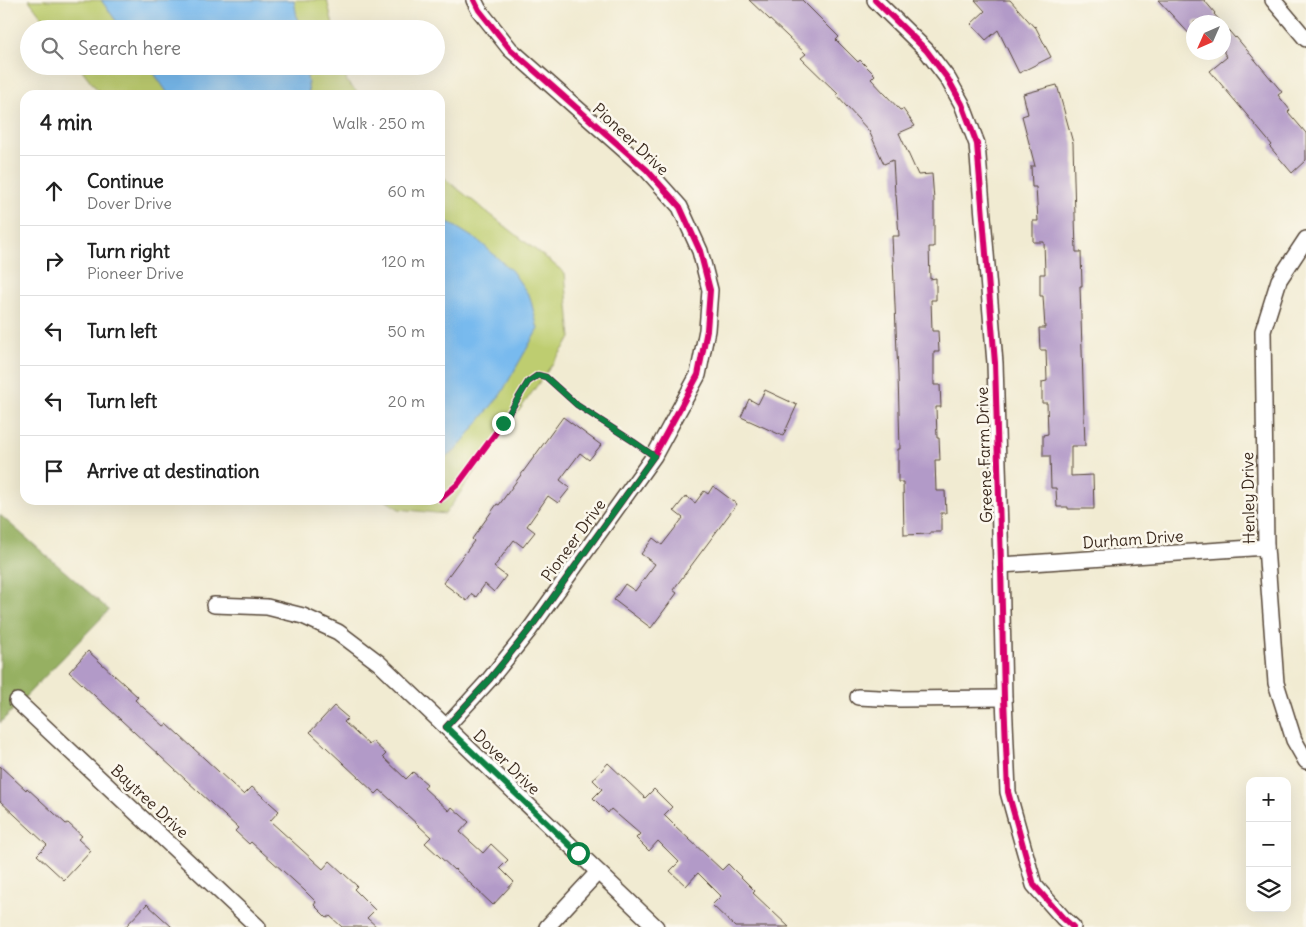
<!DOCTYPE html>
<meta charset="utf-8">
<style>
:root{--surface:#fff;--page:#f2f2f2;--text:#222;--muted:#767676;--line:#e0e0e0}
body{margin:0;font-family:Delius,sans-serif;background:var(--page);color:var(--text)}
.controls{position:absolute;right:15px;bottom:15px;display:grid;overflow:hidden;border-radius:10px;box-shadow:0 5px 20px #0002}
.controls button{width:45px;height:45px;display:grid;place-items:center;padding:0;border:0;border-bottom:1px solid var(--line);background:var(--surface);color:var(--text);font:25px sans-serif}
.compass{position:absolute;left:1186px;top:15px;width:45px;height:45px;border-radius:50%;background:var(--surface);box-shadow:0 5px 20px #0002;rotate:225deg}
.stop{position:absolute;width:15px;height:15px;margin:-11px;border:4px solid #0b8043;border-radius:50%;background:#fff}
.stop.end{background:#0b8043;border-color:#fff;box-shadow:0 1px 5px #0008}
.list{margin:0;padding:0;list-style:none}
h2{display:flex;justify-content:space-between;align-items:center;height:65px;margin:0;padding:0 20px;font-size:21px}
h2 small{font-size:16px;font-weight:400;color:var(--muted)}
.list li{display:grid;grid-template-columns:32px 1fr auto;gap:15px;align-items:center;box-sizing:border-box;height:70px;padding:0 20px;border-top:1px solid var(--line)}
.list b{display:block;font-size:19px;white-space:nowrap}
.list p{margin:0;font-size:16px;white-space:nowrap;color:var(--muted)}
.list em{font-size:16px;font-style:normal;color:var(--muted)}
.icon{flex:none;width:28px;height:28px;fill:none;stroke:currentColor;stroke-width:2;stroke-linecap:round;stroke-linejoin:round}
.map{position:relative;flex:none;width:1306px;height:927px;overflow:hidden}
.search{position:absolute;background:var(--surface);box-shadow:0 5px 20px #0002;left:20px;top:20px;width:425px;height:55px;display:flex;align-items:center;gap:12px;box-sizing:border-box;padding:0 18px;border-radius:28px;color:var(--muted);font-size:19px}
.panel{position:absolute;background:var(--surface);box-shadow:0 5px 20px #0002;left:20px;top:90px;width:425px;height:415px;border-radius:15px}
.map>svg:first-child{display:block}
.green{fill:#becd70;stroke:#7c7c47}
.forest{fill:#96b062;stroke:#686d40}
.water{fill:#78baee;stroke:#5a7286}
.building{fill:#b29ac8}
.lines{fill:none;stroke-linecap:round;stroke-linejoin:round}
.minor-casing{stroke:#564739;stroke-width:18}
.minor{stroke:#fff;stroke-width:15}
.cycleway-casing{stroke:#fbf7ec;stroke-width:9}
.cycleway{stroke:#d6006c;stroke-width:6}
.route{stroke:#0b8043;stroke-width:6}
.labels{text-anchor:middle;stroke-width:5;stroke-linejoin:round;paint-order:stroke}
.street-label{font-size:16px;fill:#3b2a1e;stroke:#fbf7ec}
</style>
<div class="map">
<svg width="1306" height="927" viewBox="0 0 1306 927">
<rect width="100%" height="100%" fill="#fbf7ec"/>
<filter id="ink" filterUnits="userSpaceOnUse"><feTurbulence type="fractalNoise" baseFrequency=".02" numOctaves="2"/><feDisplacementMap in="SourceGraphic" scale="10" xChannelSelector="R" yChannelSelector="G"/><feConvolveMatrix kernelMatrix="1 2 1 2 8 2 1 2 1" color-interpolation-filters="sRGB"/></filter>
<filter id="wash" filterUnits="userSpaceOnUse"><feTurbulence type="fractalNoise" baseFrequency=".0096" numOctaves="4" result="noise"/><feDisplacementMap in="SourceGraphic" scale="20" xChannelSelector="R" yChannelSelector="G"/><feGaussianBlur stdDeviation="1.12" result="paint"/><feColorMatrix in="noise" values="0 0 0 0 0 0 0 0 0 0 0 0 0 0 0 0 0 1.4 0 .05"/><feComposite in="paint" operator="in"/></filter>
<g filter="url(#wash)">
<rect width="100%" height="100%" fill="#f1ebd2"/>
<g class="green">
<path d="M29,0H327L334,29H51Z"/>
<path d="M79,66H343L347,82L360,95H101Z"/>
<path d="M440,173L449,182L565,273L571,338L445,514L399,509L385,500H440Z"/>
</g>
<path class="forest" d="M0,515L109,610L0,723Z"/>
<g class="water">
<path d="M101,0H294L299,29H122Z"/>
<path d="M149,66H306L309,95H169Z"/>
<path d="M440,217L480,242L512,271L530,297L538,329L501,394L455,451L440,461Z"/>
</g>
<g id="blocks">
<g class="building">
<path d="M749,0H802L839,37L836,40L858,62L860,60L875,75L871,79L900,110L903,109L915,126L899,133L918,175L932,174L934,200V247H929L930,279L936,278V300H931L932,331H938L939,352H934V385H940L941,407H936L937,438H939L940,460H935L936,491H945L946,513H941V532H930V534L904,535L903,482H898V449H900L898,375L892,236H899L896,194H895L893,160L884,164L869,131L836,95L838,94L801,58L806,54Z"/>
<path d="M975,0H1010L1034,27L1035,26L1051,57L1019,73L998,30L986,40L971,24L985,11Z"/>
<path d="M1158,0H1204L1215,13L1214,14L1221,22H1194V39Z"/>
<path d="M1224,25L1235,38L1236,37L1282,92L1278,95L1290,110L1288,112L1306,133V160L1292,173L1270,147L1272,145L1210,71L1227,57L1224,53Z"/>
<path d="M1057,85L1073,143L1076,252H1081L1082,286H1080L1085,446H1071V476L1093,475L1094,509H1068V507H1057L1056,488H1051L1050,456H1043V435L1048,434L1047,403H1042V382L1047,381L1046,350H1040L1039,328H1045L1043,296H1040V274H1045L1044,242H1033V221H1038L1036,187H1032L1031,166H1035L1022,116L1028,114L1023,94Z"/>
<path d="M765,390L797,405L783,436L741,417L749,399L758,404Z"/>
<path d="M563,417L601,445L589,460L580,453L560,480L570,488L558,503L548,496L527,526L535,532L523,547L514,540L494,567L506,576L494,592L485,584L476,597L472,594L467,601L443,583L474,541L472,539L497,504L499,505Z"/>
<path d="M713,486L737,504L673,590L677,593L651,628L614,600L625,584L635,591L655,564L641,554L653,538L662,545L683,518L674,511L686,496L695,503L704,491L708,494Z"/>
<path d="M88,651L138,697L135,700L164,726L167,724L244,795L252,787L279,811L270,821L323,869L330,861L357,886L354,889L375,910L367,918L377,927H342L330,916L327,918L314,905L316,902L304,890L251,842L249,844L235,831L238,828L69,672Z"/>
<path d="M334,706L348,718L344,722L369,745L372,741L386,754L383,757L406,779L413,772L427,784L424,788L449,811L452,807L469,822L460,832L483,853L491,844L508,860L500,868L514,882L493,905L455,869L454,870L425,843L431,837L380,790L376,794L310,732Z"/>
<path d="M608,763L645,798L654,789L672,807L664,815L674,825L722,870L728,864L755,891L753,893L789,927H735L712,905L721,896L698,873L686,886L670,871L679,862L658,841L649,851L636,838L640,834L611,809L608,813L593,798L602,789L593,780Z"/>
<path d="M0,766L26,790L27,788L66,824L68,823L82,836L78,839L91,851L64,880L37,855L47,845L0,801Z"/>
<path d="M147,904L172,927H125Z"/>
</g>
</g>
</g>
<g filter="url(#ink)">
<use href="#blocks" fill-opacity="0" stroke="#564739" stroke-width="1"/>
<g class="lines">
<defs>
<g id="minor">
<path d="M875,0L926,50L948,79L962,104L977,144L995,363L1001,565L1004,698L1008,792L1034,885L1063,918L1073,927"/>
<path d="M1273,0L1306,39"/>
<path d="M1306,239L1279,280L1263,331L1266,547L1276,683L1294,740L1306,761"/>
<path d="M1001,565L1266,547"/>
<path d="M214,605L267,607L303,616L338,632L379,663L656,927"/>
<path d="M858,697L900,699L1004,698"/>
<path d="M17,701L258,927"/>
<path d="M446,727L489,680L530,629L654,456L698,375L707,330L710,290L700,251L680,207L647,170L510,49L479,10L474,0"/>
<path d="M547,927L598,872"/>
</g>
</defs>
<use href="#minor" class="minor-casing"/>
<use href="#minor" class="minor"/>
<defs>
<g id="cycleway">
<path d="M875,0L926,50L948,79L962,104L977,144L995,363L1001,565L1004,698L1008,792L1034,885L1063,918L1073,927"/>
<path d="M440,499L442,498L458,484L503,423L528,382L538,375L546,377L577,405L634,442L654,456"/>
<path d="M446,727L489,680L530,629L654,456L698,375L707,330L710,290L700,251L680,207L647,170L510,49L479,10L474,0"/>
</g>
</defs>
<use href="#cycleway" class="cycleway-casing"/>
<use href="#cycleway" class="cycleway"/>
</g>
</g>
<g class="lines" filter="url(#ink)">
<path class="route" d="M503,423L528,382L538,375L546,377L577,405L634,442L654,456L530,629L489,680L446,727L578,853"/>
</g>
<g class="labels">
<g class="street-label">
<text transform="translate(631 139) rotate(43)" y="6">Pioneer Drive</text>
<text transform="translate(984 455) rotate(-92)" y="6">Greene Farm Drive</text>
<text transform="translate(1248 498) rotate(-91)" y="6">Henley Drive</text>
<text transform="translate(1133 539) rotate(-4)" y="6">Durham Drive</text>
<text transform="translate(573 540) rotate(-54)" y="6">Pioneer Drive</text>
<text transform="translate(507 762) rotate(44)" y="6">Dover Drive</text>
<text transform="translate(150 801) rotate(43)" y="6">Baytree Drive</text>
</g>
</g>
</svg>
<div class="controls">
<button>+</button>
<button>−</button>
<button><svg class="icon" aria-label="layers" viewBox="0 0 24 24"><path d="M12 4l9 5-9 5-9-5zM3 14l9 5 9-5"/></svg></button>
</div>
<svg class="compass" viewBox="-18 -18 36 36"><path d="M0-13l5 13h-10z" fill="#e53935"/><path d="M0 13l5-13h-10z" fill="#767676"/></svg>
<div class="stop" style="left:578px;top:853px"></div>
<div class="stop end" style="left:503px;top:423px"></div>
<div class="search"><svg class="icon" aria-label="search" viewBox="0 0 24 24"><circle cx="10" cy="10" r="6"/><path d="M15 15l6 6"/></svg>Search here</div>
<section class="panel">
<h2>4 min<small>Walk · 250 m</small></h2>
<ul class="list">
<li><svg class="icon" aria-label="ahead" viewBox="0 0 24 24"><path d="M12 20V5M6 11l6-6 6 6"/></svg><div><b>Continue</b><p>Dover Drive</p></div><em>60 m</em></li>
<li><svg class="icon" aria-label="right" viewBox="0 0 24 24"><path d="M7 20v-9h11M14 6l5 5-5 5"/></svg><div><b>Turn right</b><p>Pioneer Drive</p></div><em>120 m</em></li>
<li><svg class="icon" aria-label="left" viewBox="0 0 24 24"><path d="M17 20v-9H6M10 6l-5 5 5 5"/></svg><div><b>Turn left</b></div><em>50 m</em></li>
<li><svg class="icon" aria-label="left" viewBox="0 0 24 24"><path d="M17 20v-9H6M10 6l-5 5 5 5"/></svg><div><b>Turn left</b></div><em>20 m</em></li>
<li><svg class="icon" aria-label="arrive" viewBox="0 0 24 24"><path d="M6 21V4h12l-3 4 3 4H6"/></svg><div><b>Arrive at destination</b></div></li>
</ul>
</section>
</div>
